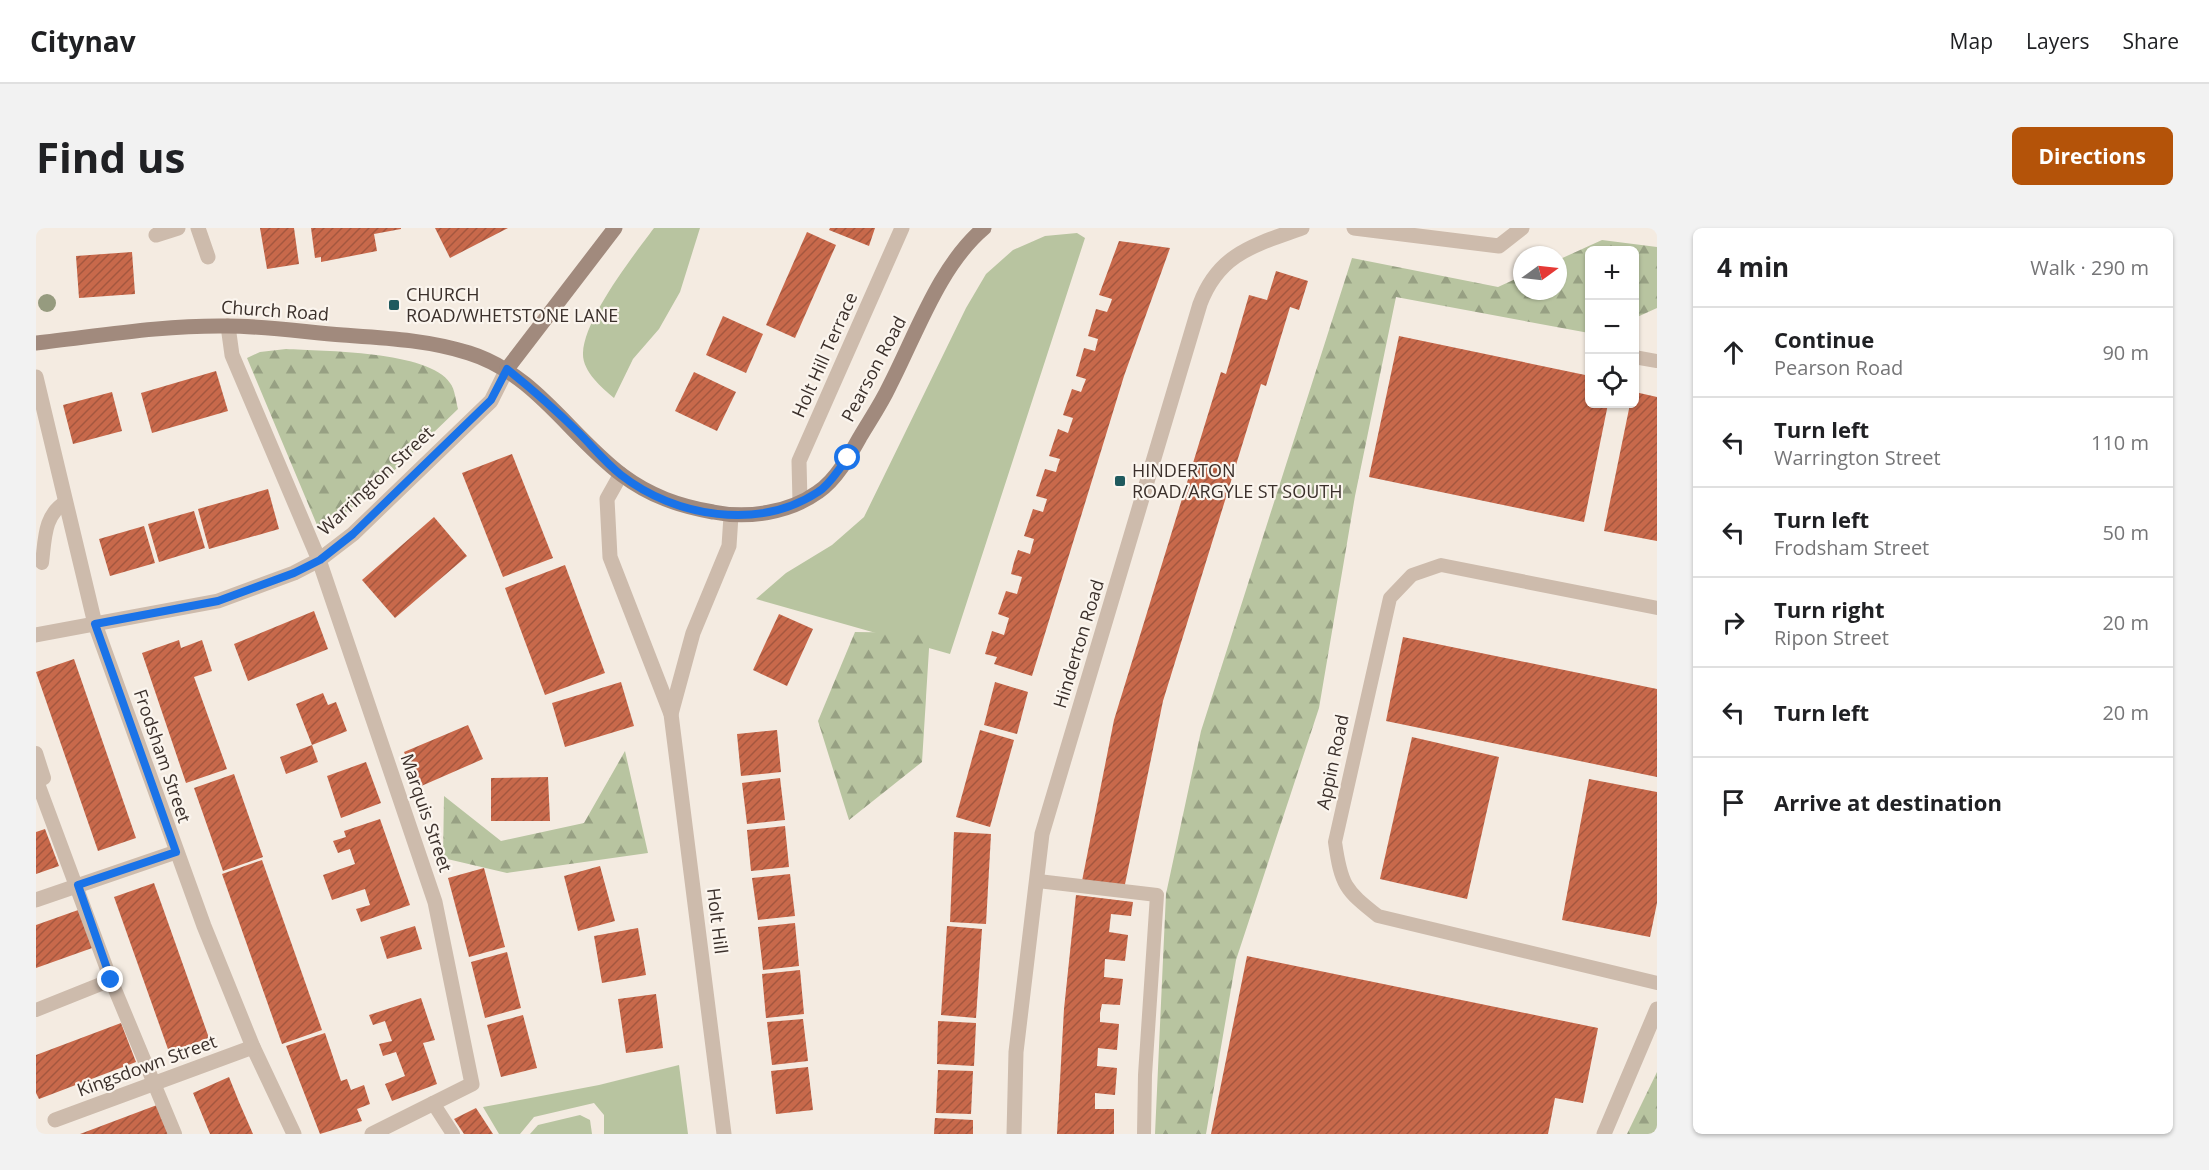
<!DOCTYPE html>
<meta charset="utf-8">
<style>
:root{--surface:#fff;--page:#f2f2f2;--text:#202124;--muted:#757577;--line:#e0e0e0;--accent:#b45309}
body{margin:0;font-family:"Open Sans",sans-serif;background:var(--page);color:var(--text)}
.controls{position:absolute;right:18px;top:18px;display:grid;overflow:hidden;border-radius:9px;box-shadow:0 2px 4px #0004}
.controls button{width:54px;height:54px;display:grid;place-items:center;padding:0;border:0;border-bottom:2px solid var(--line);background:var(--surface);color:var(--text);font:30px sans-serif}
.compass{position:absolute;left:1477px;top:18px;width:54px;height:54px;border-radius:50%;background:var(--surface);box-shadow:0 2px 4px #0004;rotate:75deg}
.stop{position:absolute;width:18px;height:18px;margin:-14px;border:4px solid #1a73e8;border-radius:50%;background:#fff}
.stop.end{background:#1a73e8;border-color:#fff;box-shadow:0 2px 6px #0008}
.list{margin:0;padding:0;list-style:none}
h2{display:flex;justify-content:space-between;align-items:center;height:78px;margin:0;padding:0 24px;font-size:26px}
h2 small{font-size:20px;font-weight:400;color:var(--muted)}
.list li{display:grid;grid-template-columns:39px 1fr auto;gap:18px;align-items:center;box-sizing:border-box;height:90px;padding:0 24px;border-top:2px solid var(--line)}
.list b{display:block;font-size:22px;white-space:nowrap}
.list p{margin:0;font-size:20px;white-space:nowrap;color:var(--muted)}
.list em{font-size:20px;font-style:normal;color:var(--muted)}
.icon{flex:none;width:33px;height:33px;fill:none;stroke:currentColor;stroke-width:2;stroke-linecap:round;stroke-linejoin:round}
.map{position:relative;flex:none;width:1621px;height:906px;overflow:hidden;border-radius:9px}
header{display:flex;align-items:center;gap:36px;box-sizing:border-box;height:84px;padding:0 30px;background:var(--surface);border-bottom:2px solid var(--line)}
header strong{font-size:28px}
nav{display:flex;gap:33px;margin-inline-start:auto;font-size:21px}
.intro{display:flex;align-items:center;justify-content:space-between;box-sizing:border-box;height:144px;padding:0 36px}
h1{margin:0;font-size:42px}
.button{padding:15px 27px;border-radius:9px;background:var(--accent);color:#fff;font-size:21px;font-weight:700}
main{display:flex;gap:36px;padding:0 36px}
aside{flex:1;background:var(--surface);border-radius:9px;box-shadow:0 2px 4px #0004}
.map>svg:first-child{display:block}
.green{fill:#b8c4a0}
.forest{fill:url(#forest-firs)}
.building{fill:url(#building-hatch)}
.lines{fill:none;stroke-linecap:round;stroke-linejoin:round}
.lane{stroke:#cdbbac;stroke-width:14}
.street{stroke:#cdbbac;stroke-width:15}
.secondary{stroke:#a18a7d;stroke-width:15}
.tree{fill:#969b7f}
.route{stroke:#1a73e8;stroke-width:8}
.poi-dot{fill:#1f5a5e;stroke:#fbf5ee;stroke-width:2}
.labels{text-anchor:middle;stroke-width:4.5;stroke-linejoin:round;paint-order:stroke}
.poi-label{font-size:18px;fill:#3b302b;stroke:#fbf5ee;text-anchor:start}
.street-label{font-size:18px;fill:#3b302b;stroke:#fbf5ee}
</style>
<header>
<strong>Citynav</strong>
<nav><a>Map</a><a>Layers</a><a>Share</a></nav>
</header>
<div class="intro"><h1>Find us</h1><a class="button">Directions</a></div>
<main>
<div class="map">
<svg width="1621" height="906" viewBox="0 0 1621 906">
<defs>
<pattern id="forest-firs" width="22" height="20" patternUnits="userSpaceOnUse" patternTransform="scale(1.5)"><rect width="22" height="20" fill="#b8c4a0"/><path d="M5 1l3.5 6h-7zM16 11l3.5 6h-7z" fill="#97a083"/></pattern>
<pattern id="building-hatch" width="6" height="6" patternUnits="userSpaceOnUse" patternTransform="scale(1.5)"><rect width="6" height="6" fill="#c8694b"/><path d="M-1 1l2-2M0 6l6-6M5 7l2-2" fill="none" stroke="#a4573f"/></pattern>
</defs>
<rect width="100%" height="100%" fill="#f4ebe1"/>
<g class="green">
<path d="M618,0H664L644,64L623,101L597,131L578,170C566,160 546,143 547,125C548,91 597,28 618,0Z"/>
<path d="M1041,5L1049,10L914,426L720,371L750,345L796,317L828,289L930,80L950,46L977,22L1009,8Z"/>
<path d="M643,837L652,906H568V887L558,875L498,889L484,906H463L447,879L563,857Z"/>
<path d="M544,887L554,892L556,906H494L502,897Z"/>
</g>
<g class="forest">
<path d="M1566,12L1621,19V80L1599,90L1598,22H1554L1553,105L1360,69L1319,268L1283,480L1200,732L1170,906H1119L1130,666L1165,503L1316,30L1462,59L1486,48V63H1522V32Z"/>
<path d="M250,121C286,123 394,123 414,155C419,161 420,174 422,181L339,261L294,297H281L211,130L224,124Z"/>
<path d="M819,404L894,405L886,534L813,592L782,493Z"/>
<path d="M589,523L612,625L471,645L407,630L408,568L465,613L548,595Z"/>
<path d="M1621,844V906H1591Z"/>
</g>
<g class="building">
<path d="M224,0H258L263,36L231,41Z"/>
<path d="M275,0H365V1L338,6L341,23L285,34V29L279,30Z"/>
<path d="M399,0H472L414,30Z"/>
<path d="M794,0H839L833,18L793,2Z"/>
<path d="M771,4L800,17L759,110L730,97Z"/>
<path d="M1083,13L1134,20L1088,148L996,448L958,436L961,429L949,426L956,403L968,407L973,390L962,386L970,363L981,366L986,349L975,346L978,334L982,322L994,326L998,311L988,308L997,281L1007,284L1011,271L1000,268L1009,241L1020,244L1022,237L1024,231L1013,228L1022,201L1032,205L1037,190L1027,187L1036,161L1045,164L1050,151L1040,148L1048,120L1059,123L1062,111L1052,108L1060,81L1071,84L1074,77L1076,71L1063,67Z"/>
<path d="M96,24L99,66L43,70L40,28Z"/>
<path d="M1240,43L1272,53L1263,82L1254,79L1230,158L1225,156L1127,473L1088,661L1046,653L1078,492L1185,144L1190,146L1213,67L1231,72Z"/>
<path d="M687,88L727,106L710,145L670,127Z"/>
<path d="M1363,108L1554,148V176H1572L1548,294L1333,249Z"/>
<path d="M180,143L192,183L116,205L105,165Z"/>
<path d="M658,144L700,164L681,203L639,183Z"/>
<path d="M76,164L86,203L37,216L27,177Z"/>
<path d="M1599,164L1621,169V313L1568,303L1594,176H1599Z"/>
<path d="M476,226L517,330L467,349L426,245Z"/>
<path d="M232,261L243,301L173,321L162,281Z"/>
<path d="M158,283L169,320L123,334L112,296Z"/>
<path d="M398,289L431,328L359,390L326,352Z"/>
<path d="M108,298L119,335L74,348L63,311Z"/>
<path d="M529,337L569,445L509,467L469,360Z"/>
<path d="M278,383L292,421L212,453L198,416Z"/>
<path d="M743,386L777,401L751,458L717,442Z"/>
<path d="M1367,409L1621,461V549L1350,493Z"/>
<path d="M143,412L145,420L166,412L176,443L158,449L191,541L150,555L106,425Z"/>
<path d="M38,431L100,610L62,623L0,444Z"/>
<path d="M585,454L598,498L529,519L516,475Z"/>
<path d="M959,454L992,464L981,506L948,497Z"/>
<path d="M287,465L292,477L300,474L311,503L276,517L260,476Z"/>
<path d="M432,497L447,531L383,559L368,524Z"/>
<path d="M741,502L745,544L705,548L701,506Z"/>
<path d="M944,502L978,512L954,599L920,589Z"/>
<path d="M1376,509L1463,529L1431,671L1344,651Z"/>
<path d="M276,517L282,534L250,546L244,529Z"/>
<path d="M330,534L345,575L305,590L291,548Z"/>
<path d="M198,546L227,629L187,643L158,560Z"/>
<path d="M512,549L514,593H455V550Z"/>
<path d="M744,550L749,592L711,596L706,555Z"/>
<path d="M1553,551L1621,564V675L1614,709L1526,692Z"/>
<path d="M344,591L374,677L325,694L320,681L334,677L329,661L296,672L287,647L319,636L314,621L302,625L297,613L310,609L308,603Z"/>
<path d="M749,598L753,639L715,643L711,602Z"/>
<path d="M9,601L23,638L0,646V604Z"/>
<path d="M918,604L955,606L950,696L914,694Z"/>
<path d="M226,632L286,802L246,816L186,646Z"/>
<path d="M564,638L579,693L542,703L528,648Z"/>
<path d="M448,640L469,719L433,729L412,650Z"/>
<path d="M754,646L759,688L722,692L716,650Z"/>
<path d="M118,655L173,810L133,824L78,669Z"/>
<path d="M1040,667L1097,674L1095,688L1075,686L1073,704L1092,707L1089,733L1069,731L1068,749L1087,751L1084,777L1066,776L1064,785V794L1083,796L1081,822L1062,820L1061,838L1081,840L1079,867L1059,865V881H1078V906H1021L1028,781Z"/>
<path d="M45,681L59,719L0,740V697Z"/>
<path d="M759,695L763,738L727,742L722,699Z"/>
<path d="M379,698L386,721L351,731L344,709Z"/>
<path d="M911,698L946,701L940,790L905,787Z"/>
<path d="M602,700L610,747L566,755L558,708Z"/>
<path d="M471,724L485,780L449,790L435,734Z"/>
<path d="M1211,728L1562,800L1547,875L1519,870L1512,906H1175Z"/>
<path d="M764,742L768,786L730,790L726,746Z"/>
<path d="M620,766L627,820L590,825L582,771Z"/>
<path d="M385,770L399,812L387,815L401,856L356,873L349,856L369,848L360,824L347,828L343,816L356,813L349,793L337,797L333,787Z"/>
<path d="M487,787L501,840L465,849L451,797Z"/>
<path d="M767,791L772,833L736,837L731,794Z"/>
<path d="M902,793L940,795L938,838L901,836Z"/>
<path d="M85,795L100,834L3,871L0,865V827Z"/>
<path d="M289,805L305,853L311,851L315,862L328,857L334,876L321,881L326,893L284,906L250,818Z"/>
<path d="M772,839L777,882L740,886L735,843Z"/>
<path d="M902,842L937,843L935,886L900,885Z"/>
<path d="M193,849L203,874L217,906H174L167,889L157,865Z"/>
<path d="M121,877L132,906H44Z"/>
<path d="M440,880L457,906H428L418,891Z"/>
<path d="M899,890L937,892V906H898Z"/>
</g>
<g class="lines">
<g class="lane">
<path d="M1598,129L1621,133"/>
<path d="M6,335C9,311 8,286 30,274"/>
<path d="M1621,380L1405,337L1376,347L1354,370L1299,614C1305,657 1309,662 1342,688L1621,755"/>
<path d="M0,525L8,550L1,553L75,752L139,906"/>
<path d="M1002,653L1121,667L1109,847L1108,906"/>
<path d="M0,782L75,752"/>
<path d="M397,875L417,906"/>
</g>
<g class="street">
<path d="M162,0L172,29"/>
<path d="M1318,0L1463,18L1486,0"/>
<path d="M120,7L142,0"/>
<path d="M192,98L196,127L283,332L399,674L436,856L336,906"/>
<path d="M0,149L59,396L168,698L217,819L258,906"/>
<path d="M585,246L571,271L574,329L635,486L688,906"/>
<path d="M764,274L763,233L866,0"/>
<path d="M0,407L182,373L258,345L283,332L317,306L455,173L471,141"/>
<path d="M635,486L657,405L693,318L695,288"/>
<path d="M0,672L140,624"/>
<path d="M19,892L217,819"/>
<path d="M978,906L980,824L1006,606L1164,76C1183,25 1219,17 1266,0"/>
<path d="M1568,906L1621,781"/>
</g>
<g class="secondary">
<path d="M0,115C63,108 127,97 191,98C229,98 269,104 307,107C350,110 392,112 433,125C500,146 533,207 586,247C614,268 643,278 677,284C711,291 753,285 782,264C800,252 814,227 824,209C834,192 845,176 853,159C880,107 903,38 948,0"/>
<path d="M471,141L579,0"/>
</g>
</g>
<circle class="tree" cx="11" cy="75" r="9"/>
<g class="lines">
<path class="route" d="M75,752L42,657L140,624L59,396L182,373L258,345L284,332L317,306L455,172L471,141C496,161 520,182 543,205C557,219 570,235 585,247C639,289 722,303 782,264C794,257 803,240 812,230"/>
</g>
<g class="poi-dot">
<rect x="352" y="71" width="12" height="12" rx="3"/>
<rect x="1078" y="247" width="12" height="12" rx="3"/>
</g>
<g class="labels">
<g class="poi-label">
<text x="370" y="73">CHURCH<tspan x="370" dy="21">ROAD/WHETSTONE LANE</tspan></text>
<text x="1096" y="249">HINDERTON<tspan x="1096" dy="21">ROAD/ARGYLE ST SOUTH</tspan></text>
</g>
<g class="street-label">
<text transform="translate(239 83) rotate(4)" y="6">Church Road</text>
<text transform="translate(789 127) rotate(-66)" y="6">Holt Hill Terrace</text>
<text transform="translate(838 141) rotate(-62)" y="6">Pearson Road</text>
<text transform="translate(340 253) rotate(-43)" y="6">Warrington Street</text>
<text transform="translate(1043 416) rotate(-73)" y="6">Hinderton Road</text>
<text transform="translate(126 528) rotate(71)" y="6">Frodsham Street</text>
<text transform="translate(1297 534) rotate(-78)" y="6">Appin Road</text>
<text transform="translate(390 585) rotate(71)" y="6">Marquis Street</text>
<text transform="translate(681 693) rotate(83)" y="6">Holt Hill</text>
<text transform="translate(111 838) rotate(-20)" y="6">Kingsdown Street</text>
</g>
</g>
</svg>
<div class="controls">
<button>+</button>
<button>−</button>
<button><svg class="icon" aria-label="locate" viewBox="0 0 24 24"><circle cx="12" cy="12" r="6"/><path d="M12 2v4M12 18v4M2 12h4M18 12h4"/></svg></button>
</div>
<svg class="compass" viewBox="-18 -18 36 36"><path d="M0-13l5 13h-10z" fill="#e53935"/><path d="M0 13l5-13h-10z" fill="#757577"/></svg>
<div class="stop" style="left:812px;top:230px"></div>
<div class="stop end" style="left:75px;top:752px"></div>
</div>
<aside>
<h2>4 min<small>Walk · 290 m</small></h2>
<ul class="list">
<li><svg class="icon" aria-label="ahead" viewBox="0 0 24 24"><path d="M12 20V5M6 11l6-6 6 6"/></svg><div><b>Continue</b><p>Pearson Road</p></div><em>90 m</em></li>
<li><svg class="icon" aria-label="left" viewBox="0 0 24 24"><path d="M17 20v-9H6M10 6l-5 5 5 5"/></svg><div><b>Turn left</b><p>Warrington Street</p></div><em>110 m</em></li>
<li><svg class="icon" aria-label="left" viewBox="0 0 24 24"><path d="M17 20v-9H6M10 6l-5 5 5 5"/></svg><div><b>Turn left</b><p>Frodsham Street</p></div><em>50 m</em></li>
<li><svg class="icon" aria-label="right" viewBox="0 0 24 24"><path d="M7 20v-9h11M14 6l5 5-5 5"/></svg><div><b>Turn right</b><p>Ripon Street</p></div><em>20 m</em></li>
<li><svg class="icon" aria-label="left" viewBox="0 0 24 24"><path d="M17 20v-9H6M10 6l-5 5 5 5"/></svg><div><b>Turn left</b></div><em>20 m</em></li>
<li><svg class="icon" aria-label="arrive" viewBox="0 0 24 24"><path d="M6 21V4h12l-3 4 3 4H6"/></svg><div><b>Arrive at destination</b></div></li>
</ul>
</aside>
</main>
